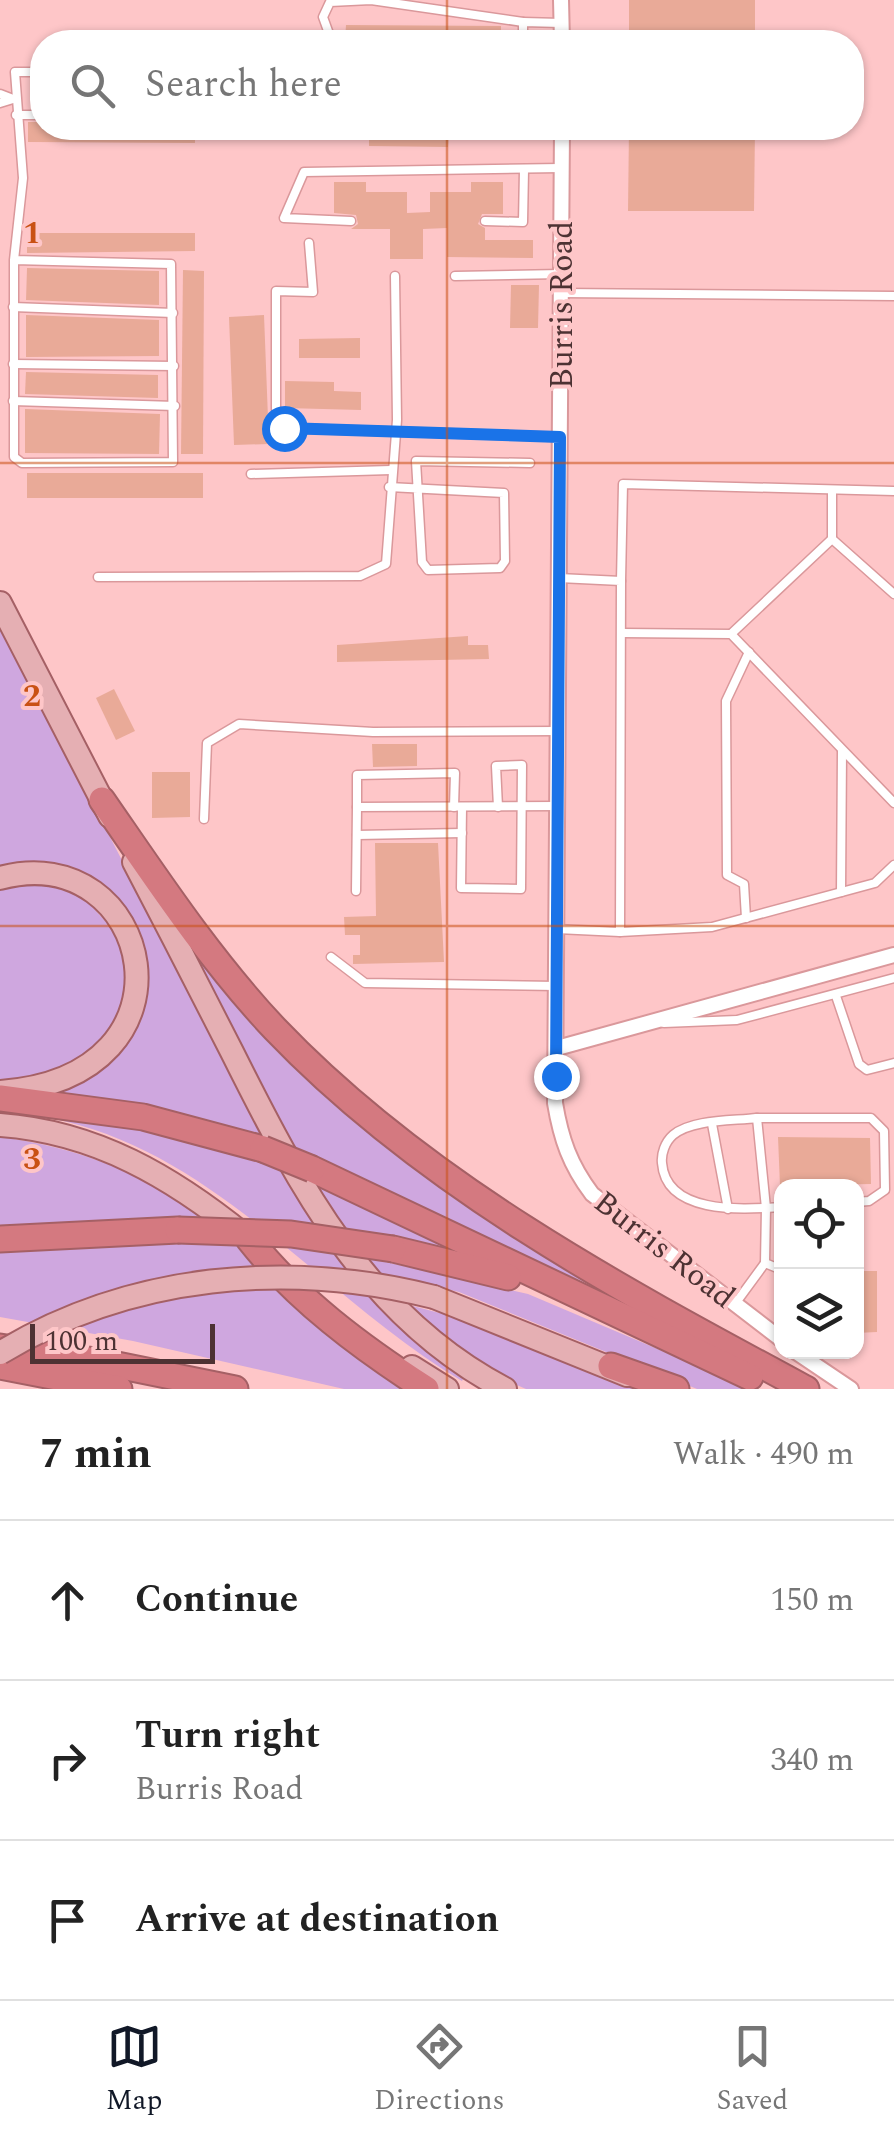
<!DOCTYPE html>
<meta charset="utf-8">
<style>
:root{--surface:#fff;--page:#f2f2f2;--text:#222;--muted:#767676;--line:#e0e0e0;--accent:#111827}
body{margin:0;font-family:Spectral,serif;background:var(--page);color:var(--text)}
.controls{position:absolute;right:30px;bottom:30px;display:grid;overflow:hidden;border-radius:20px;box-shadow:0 2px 8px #0004}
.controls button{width:90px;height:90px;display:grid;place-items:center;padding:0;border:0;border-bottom:2px solid var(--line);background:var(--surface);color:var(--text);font:50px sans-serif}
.scale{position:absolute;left:30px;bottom:25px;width:185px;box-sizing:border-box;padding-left:10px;border:5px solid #4d3233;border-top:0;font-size:28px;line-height:35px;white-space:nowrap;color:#4d3233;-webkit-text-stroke:8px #fec6c8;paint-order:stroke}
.stop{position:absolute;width:30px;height:30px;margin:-22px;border:8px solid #1a73e8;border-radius:50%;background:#fff}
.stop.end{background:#1a73e8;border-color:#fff;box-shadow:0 2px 10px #0008}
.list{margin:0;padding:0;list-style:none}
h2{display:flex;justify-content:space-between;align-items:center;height:130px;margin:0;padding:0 40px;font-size:42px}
h2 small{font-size:32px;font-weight:400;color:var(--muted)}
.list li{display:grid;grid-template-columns:65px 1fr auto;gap:30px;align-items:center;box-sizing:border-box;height:160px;padding:0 40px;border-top:2px solid var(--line)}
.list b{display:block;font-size:38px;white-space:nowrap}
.list p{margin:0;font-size:32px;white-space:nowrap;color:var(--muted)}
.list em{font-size:32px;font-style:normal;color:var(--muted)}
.icon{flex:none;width:55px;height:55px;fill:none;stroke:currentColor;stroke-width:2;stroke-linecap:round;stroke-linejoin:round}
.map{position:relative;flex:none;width:894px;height:1389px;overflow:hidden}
.search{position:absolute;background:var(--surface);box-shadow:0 2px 8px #0004;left:30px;right:30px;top:30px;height:110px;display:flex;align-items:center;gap:25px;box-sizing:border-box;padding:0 35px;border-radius:40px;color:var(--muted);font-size:38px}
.sheet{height:610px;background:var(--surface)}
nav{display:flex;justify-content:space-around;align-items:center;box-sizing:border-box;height:140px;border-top:2px solid var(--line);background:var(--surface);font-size:28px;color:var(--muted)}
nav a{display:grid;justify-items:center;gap:5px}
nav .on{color:var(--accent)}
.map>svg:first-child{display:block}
.green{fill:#cfa7df}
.building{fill:#e9aa98}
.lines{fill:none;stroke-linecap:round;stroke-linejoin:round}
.service-casing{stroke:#da989b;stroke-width:11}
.minor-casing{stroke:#da989b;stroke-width:18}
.primary-casing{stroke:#a56065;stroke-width:26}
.motorway-casing{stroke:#a56065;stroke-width:29}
.service{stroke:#fff;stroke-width:8}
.minor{stroke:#fff;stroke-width:14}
.primary{stroke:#e5afb3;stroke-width:22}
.motorway{stroke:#d47980;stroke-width:25}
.primary-bridge-casing{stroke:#a56065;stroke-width:26;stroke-linecap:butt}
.motorway-bridge-casing{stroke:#a56065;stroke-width:29;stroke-linecap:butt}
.primary-bridge{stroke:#e5afb3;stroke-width:22}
.motorway-bridge{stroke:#d47980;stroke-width:25}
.route{stroke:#1a73e8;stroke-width:12}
.grid{fill:none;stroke:#c95114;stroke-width:2.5;stroke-opacity:0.55}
.labels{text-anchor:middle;stroke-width:8;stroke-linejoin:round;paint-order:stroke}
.street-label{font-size:32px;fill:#4d3233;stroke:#fec6c8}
.grid-label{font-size:32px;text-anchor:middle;font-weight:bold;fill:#c95114;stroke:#fec6c8;stroke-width:8;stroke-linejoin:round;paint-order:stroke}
</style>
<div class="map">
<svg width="894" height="1389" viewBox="0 0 894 1389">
<rect width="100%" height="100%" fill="#fec6c8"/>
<g class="green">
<path d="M0,623L276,1160C325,1245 377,1324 465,1375L462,1381C322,1298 215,1150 50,1118V1091C107,1076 117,1049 142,1001L107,894L0,873Z"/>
<path d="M34,880L79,892L124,942L128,1007L81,1065L0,1083V885Z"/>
<path d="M165,907L231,991L609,1293L294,1156Z"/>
<path d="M0,1137C76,1147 144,1172 205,1220L0,1228Z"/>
<path d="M307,1180L450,1248L333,1229Z"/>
<path d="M195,1243L237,1244L328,1333L404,1389H344L133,1341L0,1317V1252Z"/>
<path d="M355,1255L528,1294L752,1389H697L459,1292L379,1273Z"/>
<path d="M394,1301L466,1320L634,1389H526L494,1375Z"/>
</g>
<g class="building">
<rect x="629" y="0" width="126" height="42"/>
<path d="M346,25L501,26V42H345Z"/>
<path d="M28,122H42V128H195V143L28,142Z"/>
<path d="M369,128L449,133L448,147L369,146Z"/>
<path d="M629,128H755L754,211H628Z"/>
<path d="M334,182H366V192H407V213L430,212V192H471V182H503V214H482L478,224L485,228V240H533V258L447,257V228L423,229V259H390V229H351L358,224L356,215L334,213Z"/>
<path d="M27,233H195V251L27,253Z"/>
<path d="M27,268L159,271V305L26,300Z"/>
<path d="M183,270L204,271L203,454H181Z"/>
<path d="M511,285H539L538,328H510Z"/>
<path d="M26,315L159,320V356L26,357Z"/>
<path d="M264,315L269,444L234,445L229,317Z"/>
<path d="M360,338V358H299V339Z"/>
<path d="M26,372L158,375V398L25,394Z"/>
<path d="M285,381L334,382V391L361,392V410L285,408Z"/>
<path d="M25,409L160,414L159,454L25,453Z"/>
<rect x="27" y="473" width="176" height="25"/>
<path d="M468,636V645H488L489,659L337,662V645Z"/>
<path d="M114,689L135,731L116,740L96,698Z"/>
<path d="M372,744H417V766L373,767Z"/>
<path d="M152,772H190V817L152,818Z"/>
<path d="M375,843H438L444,962L353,964V955H360V935H345L344,917L376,916Z"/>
<path d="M778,1137L870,1138L871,1184L780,1186Z"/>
<path d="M856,1271H877V1332L856,1333Z"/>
</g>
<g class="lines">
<defs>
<g id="service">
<path d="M332,42L323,17L330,2L371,0L523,22"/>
<path d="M523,42V22L561,23"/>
<path d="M0,94L13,99L0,103"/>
<path d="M16,115H42"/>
<path d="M351,221L284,218L304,172L561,168"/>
<path d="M485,221L523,222L524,170"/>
<path d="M309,243L313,292L276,291V409L284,428L560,437"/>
<path d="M14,260L171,264L173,462L22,463L14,457V260L23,178L15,72H42"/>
<path d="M455,276L561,274"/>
<path d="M561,293L894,296"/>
<path d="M13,307L173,313"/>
<path d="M13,364L174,366"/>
<path d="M13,401L175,406"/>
<path d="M251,474L391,470"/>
<path d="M389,487L504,493L505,561L500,568L428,570L422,562L416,461L530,463"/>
<path d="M832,491V539"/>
<path d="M98,577L360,576L386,564L397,420L395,276"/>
<path d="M621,581L623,484L894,491"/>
<path d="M622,633L731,634L894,803"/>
<path d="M731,634L832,539L894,594"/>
<path d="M357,807V775L455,773L454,807"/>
<path d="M462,807L461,888L521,889L522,765L496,766L498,807"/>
<path d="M204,819L207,743L239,724L373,732L558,731"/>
<path d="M357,835L462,833"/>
<path d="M356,891L357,807L557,806"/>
<path d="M841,892L842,751"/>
<path d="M746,918L744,884L727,875L726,701L749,652"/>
<path d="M557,929L620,932L621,581L559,578"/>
<path d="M620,932L712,927L875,883L894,865"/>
<path d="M331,957L365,983L556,986"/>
<path d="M836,996L859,1064L867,1070L894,1063"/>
<path d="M664,1023L737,1020L894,978"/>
<path d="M757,1118C733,1121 692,1119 673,1135C665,1142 661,1154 662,1163C666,1216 746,1209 782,1207"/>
<path d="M712,1124L728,1209"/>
<path d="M765,1263L766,1208L757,1118H871L884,1131L885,1190L869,1201L856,1202"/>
<path d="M735,1304L765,1263L782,1270"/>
</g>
<g id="minor">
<path d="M561,0L562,42"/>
<path d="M562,128L555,1103C561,1139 570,1165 592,1194L782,1340"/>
<path d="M557,1048L894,955"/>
<path d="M796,1352L851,1389"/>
</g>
<g id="primary">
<path d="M0,603L110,816"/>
<path d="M134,862C167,925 200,989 232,1052C299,1186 367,1317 505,1389"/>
<path d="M0,878C152,837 210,1077 0,1092"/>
<path d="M0,1125C96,1132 172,1177 245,1236"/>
<path d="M434,1297L627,1375"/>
<path d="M412,1367L447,1389"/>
</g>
<g id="motorway">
<path d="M102,800C156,878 209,959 275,1029C423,1184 620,1289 806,1389"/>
<path d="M0,1098L143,1117L263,1149"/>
<path d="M312,1169L750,1377"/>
<path d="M0,1239L178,1230"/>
<path d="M249,1239C296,1299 362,1348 426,1389"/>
<path d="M393,1249L508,1277"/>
<path d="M0,1347L102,1362L235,1389"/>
<path d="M0,1366L119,1389"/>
<path d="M611,1366L676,1389"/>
</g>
</defs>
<use href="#service" class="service-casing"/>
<use href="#minor" class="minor-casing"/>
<use href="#primary" class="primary-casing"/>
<use href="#motorway" class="motorway-casing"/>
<use href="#service" class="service"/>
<use href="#minor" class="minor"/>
<use href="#primary" class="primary"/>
<use href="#motorway" class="motorway"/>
<defs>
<path id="primary-bridge" d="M0,1353C130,1274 288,1260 434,1297"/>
<g id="motorway-bridge">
<path d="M263,1149L312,1169"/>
<path d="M178,1230L291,1234L393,1249"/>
</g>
</defs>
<use href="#primary-bridge" class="primary-bridge-casing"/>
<use href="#motorway-bridge" class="motorway-bridge-casing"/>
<use href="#primary-bridge" class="primary-bridge"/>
<use href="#motorway-bridge" class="motorway-bridge"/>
</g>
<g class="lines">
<path class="route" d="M284,428L560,437L556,1076"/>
</g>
<path class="grid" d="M447,0V42M447,128V1389M0,463H894M0,926H894"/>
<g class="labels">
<g class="street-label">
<text transform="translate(561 305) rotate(-90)" y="11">Burris Road</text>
<text transform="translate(665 1249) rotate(38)" y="11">Burris Road</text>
</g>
</g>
<g class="grid-label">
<text x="32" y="243">1</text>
<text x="32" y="706">2</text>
<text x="32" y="1169">3</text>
</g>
</svg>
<div class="controls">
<button><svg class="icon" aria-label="locate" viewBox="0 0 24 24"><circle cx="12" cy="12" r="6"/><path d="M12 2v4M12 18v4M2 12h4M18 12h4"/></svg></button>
<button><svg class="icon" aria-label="layers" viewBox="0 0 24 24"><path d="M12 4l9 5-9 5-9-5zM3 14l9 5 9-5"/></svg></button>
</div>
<div class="scale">100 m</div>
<div class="stop" style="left:284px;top:428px"></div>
<div class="stop end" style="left:556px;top:1076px"></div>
<div class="search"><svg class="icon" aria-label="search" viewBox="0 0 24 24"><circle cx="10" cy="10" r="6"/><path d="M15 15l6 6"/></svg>Search here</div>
</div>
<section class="sheet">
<h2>7 min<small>Walk · 490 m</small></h2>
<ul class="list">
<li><svg class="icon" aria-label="ahead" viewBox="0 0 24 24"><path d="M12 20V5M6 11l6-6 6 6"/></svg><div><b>Continue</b></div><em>150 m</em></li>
<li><svg class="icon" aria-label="right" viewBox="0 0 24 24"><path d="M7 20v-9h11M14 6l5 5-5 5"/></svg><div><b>Turn right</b><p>Burris Road</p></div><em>340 m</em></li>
<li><svg class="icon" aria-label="arrive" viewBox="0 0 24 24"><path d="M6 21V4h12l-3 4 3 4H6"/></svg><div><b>Arrive at destination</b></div></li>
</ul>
</section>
<nav>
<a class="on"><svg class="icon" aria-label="map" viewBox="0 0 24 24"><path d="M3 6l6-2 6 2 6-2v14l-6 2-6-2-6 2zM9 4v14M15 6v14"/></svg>Map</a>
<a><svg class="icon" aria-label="directions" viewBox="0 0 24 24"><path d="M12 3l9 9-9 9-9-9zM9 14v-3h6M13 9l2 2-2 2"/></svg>Directions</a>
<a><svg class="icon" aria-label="saved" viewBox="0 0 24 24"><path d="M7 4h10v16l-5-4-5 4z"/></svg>Saved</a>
</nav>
